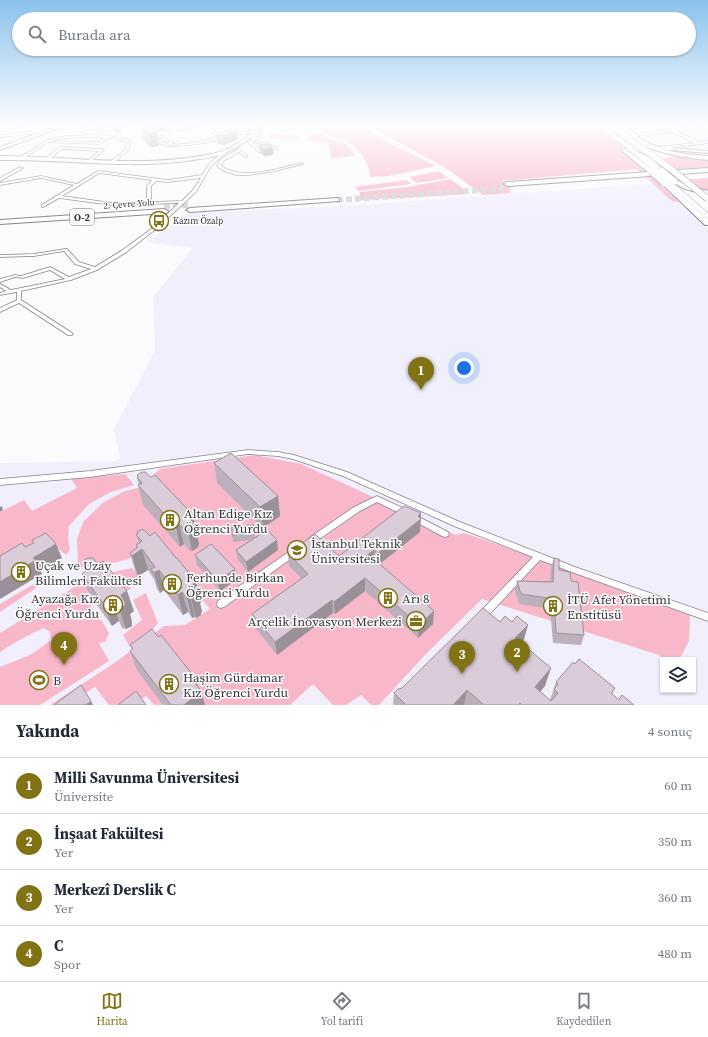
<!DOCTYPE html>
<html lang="tr">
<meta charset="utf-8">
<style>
:root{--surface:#fff;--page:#f2f2f3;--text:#1f2937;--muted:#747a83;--line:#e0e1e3;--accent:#817213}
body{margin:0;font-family:"Source Serif 4",serif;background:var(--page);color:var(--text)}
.controls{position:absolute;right:12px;bottom:12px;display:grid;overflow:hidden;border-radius:0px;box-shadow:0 1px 3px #0004}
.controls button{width:36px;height:36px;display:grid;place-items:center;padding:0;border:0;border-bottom:1px solid var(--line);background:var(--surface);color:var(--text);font:20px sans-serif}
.you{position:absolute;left:464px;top:368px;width:14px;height:14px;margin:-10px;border:3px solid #fff;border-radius:50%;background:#1a73e8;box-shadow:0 0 0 6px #1a73e833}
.badge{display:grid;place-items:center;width:26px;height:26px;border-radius:50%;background:var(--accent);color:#fff;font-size:13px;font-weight:700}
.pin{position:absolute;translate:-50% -33px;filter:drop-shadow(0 1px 2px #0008)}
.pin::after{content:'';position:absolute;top:21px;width:14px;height:12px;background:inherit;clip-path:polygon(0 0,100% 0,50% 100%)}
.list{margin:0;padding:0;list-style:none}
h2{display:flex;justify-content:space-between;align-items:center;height:52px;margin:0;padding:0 16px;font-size:17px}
h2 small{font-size:13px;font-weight:400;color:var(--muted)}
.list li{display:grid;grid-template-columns:26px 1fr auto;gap:12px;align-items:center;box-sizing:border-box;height:56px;padding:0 16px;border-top:1px solid var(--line)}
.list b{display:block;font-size:15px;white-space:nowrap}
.list p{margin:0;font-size:13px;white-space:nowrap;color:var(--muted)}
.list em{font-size:13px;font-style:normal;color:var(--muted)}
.icon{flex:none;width:22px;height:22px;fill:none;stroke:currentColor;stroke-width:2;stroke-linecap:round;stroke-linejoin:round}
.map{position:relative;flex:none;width:708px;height:705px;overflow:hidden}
.search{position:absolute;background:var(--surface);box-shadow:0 1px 3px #0004;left:12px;right:12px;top:12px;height:44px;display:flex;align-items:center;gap:10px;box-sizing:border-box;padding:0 14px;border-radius:22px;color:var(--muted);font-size:15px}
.sheet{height:276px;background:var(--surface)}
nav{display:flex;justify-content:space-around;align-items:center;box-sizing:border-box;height:56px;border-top:1px solid var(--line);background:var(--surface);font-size:11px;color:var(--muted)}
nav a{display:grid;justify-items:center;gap:2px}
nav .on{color:var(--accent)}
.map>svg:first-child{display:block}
.built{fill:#f2effd;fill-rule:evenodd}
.green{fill:#f9b8ca}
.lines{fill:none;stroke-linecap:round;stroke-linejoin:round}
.highway-tunnel{stroke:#d4d3d6;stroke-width:6;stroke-dasharray:6 3;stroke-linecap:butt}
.street-casing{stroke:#848290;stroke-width:1.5}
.secondary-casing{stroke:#848290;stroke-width:2}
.primary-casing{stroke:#848290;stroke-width:1}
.highway-casing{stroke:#848290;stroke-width:2}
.street{fill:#fff;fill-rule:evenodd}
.secondary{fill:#fff;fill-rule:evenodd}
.primary{fill:#fff;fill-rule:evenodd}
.highway{fill:#fff;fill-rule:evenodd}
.primary-bridge-casing{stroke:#848290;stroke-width:7;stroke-linecap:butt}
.highway-bridge-casing{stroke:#848290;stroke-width:8;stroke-linecap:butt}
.primary-bridge{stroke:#fff;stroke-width:6}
.highway-bridge{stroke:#fff;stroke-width:6}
.wall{fill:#bbb0bb}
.shaded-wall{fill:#999098}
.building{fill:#dacdd9;stroke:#999098}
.labels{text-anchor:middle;stroke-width:3;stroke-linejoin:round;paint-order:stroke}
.far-street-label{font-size:9px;fill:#36353b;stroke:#fff}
.far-poi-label{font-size:9px;fill:#36353b;stroke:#fff;text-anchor:start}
.shield{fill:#fff;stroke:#727276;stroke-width:1}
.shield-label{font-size:10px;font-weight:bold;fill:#36353b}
.near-poi-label{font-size:13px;fill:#36353b;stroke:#fff;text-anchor:start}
</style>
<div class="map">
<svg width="708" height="705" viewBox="0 0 708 705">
<rect width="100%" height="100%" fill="#fbfafd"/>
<g class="built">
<path d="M622,125H708V150L657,147L646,142Z"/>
<path d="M661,183L708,229V705H0V463L116,461L120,458L114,430L155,350L153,297L193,248L147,242L189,213L355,205ZM663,660H693V690H663Z"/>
</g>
<g class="green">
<path d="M321,125H364L381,139L436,166L389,176L370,177C370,163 358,147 346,141C341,139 336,139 331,136C325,133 324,131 317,130Z"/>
<path d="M371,125H595L650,168L626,150H621L679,202L672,201L637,169L503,181L511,193L483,195L446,168L385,135Z"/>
<path d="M314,132C320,133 324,136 329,138C339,142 352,143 354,156L331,158L328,143L305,140Z"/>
<path d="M272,133L300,136L295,141L267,138Z"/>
<path d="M679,156L708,161V167L665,170L659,165V162L665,158Z"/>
<path d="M439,171L448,178L417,183L409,177Z"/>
<path d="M708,178V192L681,183L676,180Z"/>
<path d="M451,179L470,194L360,200V192L407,187Z"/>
<path d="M407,180L411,184L358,191L355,187Z"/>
<path d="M255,455L301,464L456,535L464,533L526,554L690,615L689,641L679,660H664L659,655L482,599L426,654L379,705H371L361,695L346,705H333L313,684L290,705H154L146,696L133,705H109L95,687L67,705H50L113,664L164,626L185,625L210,609L155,545C127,563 111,564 78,567L77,539L83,522L104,502L125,491L141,487L160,469Z"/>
<path d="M125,474L134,485L111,492L89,504L69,526L68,538L70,550L66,555L52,544L0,573V512L24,500L32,511L77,488L71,479Z"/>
<path d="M132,568L140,577L129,585L131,589L124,592L112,574L113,572Z"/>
<path d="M49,575L48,580L0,612V604Z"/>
<path d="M92,576L91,589L86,596L96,616L102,621L109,633L105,642L99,643L109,661L40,705H0V667L32,654L51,640L50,632L44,628C36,631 5,647 0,653V633L76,586L74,581Z"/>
<path d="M146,593L158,623L153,629L130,647L123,635L142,620L133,600Z"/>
</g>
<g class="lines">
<g class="highway-tunnel">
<path d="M337,200L510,188"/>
<path d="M164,206L190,205"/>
</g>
<defs>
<g id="street">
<path d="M24,125H33L31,126L0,129V127Z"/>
<path d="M41,125H46L58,129L56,130Z"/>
<path d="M82,125H86L82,127L102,130L127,125H143L149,131L146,132L140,126H130L102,132L76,127Z"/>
<path d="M161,125H165L171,130L168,131Z"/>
<path d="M200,125H205L224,137C211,143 172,150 159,143C157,142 154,139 152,137L154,136L156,137L163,136L170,142L174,143C169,146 165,141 161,138L157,139C172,151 203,140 219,137L203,126L180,131L178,130Z"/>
<path d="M618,125H623L621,126Z"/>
<path d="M702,125H708L676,131L699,142L708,141V143L662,149L660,148L661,147L695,143L672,132L634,136L632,135L634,134L670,130Z"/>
<path d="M255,130L261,133L254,140L277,147V149L259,152L248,142L257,133L255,132L230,136L228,135ZM253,141L272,148L261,150L252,142Z"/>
<path d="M30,132L39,135L37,136L30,134L0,137V135Z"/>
<path d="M90,135C103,135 117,136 130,141L129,150L113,163H111V161L125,150L127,142L121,140L109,138L99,144L48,142L24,158L21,157L49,139L66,136ZM77,137L105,138L98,142L50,141L57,139Z"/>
<path d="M60,147L102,149L104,150L90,162H89V160L99,151L62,149L49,159H47V157Z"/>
<path d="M239,149L247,155V157H245L239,152L223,161L221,166C224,167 226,169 229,170C250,178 280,168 301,163L303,164L270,172L248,175H237L226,172L218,167L217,166L221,159Z"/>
<path d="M224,151L227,152L211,166L196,192L156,229L125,253L97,270L71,280L21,291V300L72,333L73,334L72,335H68L19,303L0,312V308L17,300V292L0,295V293L6,291L0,287V284L11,290L65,279L50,270L23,278L15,277L0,282V279L15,275L21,276L50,267L69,277L91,269L75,264L64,251L34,256L0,257V255L34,254L65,249H67L79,262L95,267L121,251L154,227L179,203L112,205L59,198L43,207H42V205L74,185L41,178L0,185V183L41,176L77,184L98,171L168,180L202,175L209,164ZM99,173L152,180L147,186V202L112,203L62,196ZM201,178L193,190L182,201L151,202V186L156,181L168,182Z"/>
<path d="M20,167L23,168L0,181V178Z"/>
<path d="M248,450L278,452L294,455L347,472L460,522L575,567L708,613V621L569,571L540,560L485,619L482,620L479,619L478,616L479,613L533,557L454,526L343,476L293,459L278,456L248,454L90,477L0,485V479L90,471Z"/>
<path d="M377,496L409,511L410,513L409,515L406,516L403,515L377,502L360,511L315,542L312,543L309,542L308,540L309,538L354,507Z"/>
<path d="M415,515L448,532L449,534L448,536L445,537L442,536L412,520L411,518L412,516Z"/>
<path d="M293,550L296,551L297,553L296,555L224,607L221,608L218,607L217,604L218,601L290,551Z"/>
</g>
<g id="secondary">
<path d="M62,125H68L0,150V147Z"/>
<path d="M261,125H265C254,136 240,147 225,153C213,158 199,159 186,161C125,169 62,159 0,160V156C62,156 125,166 187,158C199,156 211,155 223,151C237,145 249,135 261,125Z"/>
<path d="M618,125H623L634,133L630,134Z"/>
<path d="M649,144L660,147L708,151V153L659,149L649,146Z"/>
</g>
<g id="primary">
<path d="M599,125H605L658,169V171H654Z"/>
<path d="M667,181H671L708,213V219L667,183Z"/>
</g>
<g id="highway">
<path d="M613,125C623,124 632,133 640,138C662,152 683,154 708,156V160C672,156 640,151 613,125Z"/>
<path d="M622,149H626L653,170L654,172L659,171L645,160L634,154V152C644,151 658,164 665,171L708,168V172L507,186L504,184L507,182L648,172L622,151Z"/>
<path d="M674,179L689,186L708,191V195L685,189L672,182V180Z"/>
<path d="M662,182H666L708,219V225H705L662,184Z"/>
<path d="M337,198L339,199V201L190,212L186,210L190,208Z"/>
<path d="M164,209L168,211L167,213L0,224V220Z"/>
</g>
</defs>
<use href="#street" class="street-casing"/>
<use href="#secondary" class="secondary-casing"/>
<use href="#primary" class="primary-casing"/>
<use href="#highway" class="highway-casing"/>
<use href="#street" class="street"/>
<use href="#secondary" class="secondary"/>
<use href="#primary" class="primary"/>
<use href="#highway" class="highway"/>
<defs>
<g id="primary-bridge">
<path d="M613,127L671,169L708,199"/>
<path d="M656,170L669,182"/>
</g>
<g id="highway-bridge">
<path d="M651,171L664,183"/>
<path d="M662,171L674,181"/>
</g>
</defs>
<use href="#primary-bridge" class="primary-bridge-casing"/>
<use href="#highway-bridge" class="highway-bridge-casing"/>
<use href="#primary-bridge" class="primary-bridge"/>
<use href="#highway-bridge" class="highway-bridge"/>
</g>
<g class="wall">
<path d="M86,125H119L121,132L115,133L112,131L111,127L102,128L87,126Z"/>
<path d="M148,125H164L165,130L156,132L159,146L151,147L143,140L140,126L154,130Z"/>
<path d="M216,135L238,139L224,145L217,144Z"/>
<path d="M259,146L273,148V155L264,156L260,153Z"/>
<path d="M214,463L278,496L280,516L263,528L217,483Z"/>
<path d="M137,475L151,477L193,515L197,536L199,544L198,547L192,551H190L184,544L180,547L143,505L138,485H139L137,477L138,476Z"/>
<path d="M421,513L420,532L379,564L433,624L418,638L365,591L335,614L333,613L277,655L254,626L252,614L302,579L289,566L288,553L339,556Z"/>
<path d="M137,532L176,558L196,582L201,602L200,603L202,612L201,613V615L196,618L195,617L192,618L188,612L183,615L164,590L160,593L157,589L154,579L148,570L138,576L136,574L130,553L137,548L136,545L139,543L136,535L137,534Z"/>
<path d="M255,532V538L278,550L248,572L238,560L236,550L251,540L233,542L232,535Z"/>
<path d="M195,555L236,580L220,591L197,565Z"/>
<path d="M554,558L559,570L571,581L584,635L581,645L553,643L550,609L519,604L515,591L517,581H550L551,568Z"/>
<path d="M84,564L134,611L130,614L132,622V626L126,629L122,628L119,621L112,626L89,594L82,574L86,571Z"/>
<path d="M500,622L528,625L522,644L545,686L540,692L550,700L556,682L615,688L612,694L619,700L634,705H393L394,693Z"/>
<path d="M130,645L198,686L201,691L205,705H163L137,670L130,651L132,649Z"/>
</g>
<g class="shaded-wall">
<path d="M101,125H111V127L102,128Z"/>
<path d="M113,125H119L121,132L115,133Z"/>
<path d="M155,125H164L165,130L156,132Z"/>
<path d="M237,130L238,139L224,145L223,136Z"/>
<path d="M157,132L159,146L151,147L149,134Z"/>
<path d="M273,148V155L264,156L263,149Z"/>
<path d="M278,496L280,516L263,528L260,507Z"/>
<path d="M2,506L3,510L0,512V507Z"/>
<path d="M421,513L420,532L377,566L378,553Z"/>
<path d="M193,515L199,544L198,547L192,551L188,531L189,518Z"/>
<path d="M179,524L184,544L180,547L176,527Z"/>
<path d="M277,540L278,550L248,572L246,562Z"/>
<path d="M56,544L62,558L41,571L42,574L0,599V582L33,558Z"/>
<path d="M142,549L148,570L138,576L132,556Z"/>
<path d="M374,550V563L365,570V557Z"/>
<path d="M235,569L236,580L220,591L218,581Z"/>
<path d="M159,570L164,590L160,593L154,573Z"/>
<path d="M365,578V591L335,614L334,602Z"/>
<path d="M196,582L201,602L200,603L202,612L201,613V615L196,618L191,598L192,585Z"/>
<path d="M127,591L134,611L130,614L132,622V626L126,629L119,608L121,595Z"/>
<path d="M182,592L188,612L183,615L178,595Z"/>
<path d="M190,597L195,617L192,618L187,598Z"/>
<path d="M332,600L333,613L277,655L275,642Z"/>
<path d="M112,601L119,621L112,626L104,605Z"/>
<path d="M434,611L433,624L418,638L419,625Z"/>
<path d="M528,625L523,643L511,656L515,638Z"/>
<path d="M551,668L545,686L529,705L535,687Z"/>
<path d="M196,679L199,693L201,691L205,705H184L193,681Z"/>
<path d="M467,690L464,705H453Z"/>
<path d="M91,701L93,705H86Z"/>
</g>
<g class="building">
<path d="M148,125L157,132L149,134L140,126Z"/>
<path d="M233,129L237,130L223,136L216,135L222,132Z"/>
<path d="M269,144L273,148L263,149L259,146Z"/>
<path d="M231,453L278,496L260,507L214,463Z"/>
<path d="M142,472H145L151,477L155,475L193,515L189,518L194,524V527L188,531L185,530L179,524L176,527L138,485L142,483L137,477L138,476L137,475Z"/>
<path d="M404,506L421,513L418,516L421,519L378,553L374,550L365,557L373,564L376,561L434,611L419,625L365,578L334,602L332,600L275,642L252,614L308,574L288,553L315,534L339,556Z"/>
<path d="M254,525V533L232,535V527Z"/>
<path d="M143,529L150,536L155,532L176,558H177L196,582L192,585L197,592L195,593L196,595L191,598L190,597L187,598L182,592L178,595L159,570L154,573L151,569L155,567L142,549L132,556L130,553L138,547L136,545L142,541L136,535L138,534L137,532Z"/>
<path d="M267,530L277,540L246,562L236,550Z"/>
<path d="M46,533L56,544L33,558L36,560L0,582V556L22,543L25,547L34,543L32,540Z"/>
<path d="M211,544L235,569L218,581L195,555Z"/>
<path d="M88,558H93L98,564L103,561L127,591L121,595L125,602V606L119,608H115L112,601L104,605L82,574L87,570L84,564V560Z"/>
<path d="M554,558L559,559V570L570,572L571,581L578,582L584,635L556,633L554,599L521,594L517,581L553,582Z"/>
<path d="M483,608L500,622L505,616L512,622L517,616L528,625L515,638L551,668L535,687L551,701L558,693L554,689L558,684L556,682L573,662L575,664L579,659L615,688L611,693L619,700L622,695L634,705H522L520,703L519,705H484L467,690L453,705H406L394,693L398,689L402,688Z"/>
<path d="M152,629L158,637L161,635L196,679L193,681L201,691L184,705H177L176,704L175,705H171L130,651L133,648L130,645Z"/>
<path d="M81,685L91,701L86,705H54Z"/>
<path d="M136,691L146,705H118Z"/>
</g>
<linearGradient id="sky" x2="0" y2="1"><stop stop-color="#8ac2ec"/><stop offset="0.56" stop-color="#fdfdfe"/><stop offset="1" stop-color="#fdfdfe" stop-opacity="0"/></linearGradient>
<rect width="708" height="223" fill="url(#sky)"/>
<defs>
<symbol id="bus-ring" viewBox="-11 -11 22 22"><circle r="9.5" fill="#fff" stroke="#817213" stroke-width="1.5"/><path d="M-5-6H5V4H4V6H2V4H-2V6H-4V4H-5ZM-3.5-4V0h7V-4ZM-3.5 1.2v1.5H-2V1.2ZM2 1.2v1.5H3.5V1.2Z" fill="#817213"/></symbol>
<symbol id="building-ring" viewBox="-11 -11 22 22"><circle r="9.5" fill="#fff" stroke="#817213" stroke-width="1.5"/><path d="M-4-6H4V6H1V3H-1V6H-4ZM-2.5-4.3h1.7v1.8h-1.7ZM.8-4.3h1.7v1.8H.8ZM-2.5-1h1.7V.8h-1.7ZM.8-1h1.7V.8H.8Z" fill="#817213"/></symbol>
<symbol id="university-ring" viewBox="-11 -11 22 22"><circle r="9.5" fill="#fff" stroke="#817213" stroke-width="1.5"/><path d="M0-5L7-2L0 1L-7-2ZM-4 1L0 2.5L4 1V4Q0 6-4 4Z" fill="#817213"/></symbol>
<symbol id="office-ring" viewBox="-11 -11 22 22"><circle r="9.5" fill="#fff" stroke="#817213" stroke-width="1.5"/><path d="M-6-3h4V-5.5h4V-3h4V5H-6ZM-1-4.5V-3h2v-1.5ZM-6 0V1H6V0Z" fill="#817213"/></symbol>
<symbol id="stadium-ring" viewBox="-11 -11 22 22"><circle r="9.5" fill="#fff" stroke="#817213" stroke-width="1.5"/><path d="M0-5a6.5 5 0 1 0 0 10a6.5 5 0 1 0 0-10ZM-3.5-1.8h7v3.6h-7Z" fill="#817213"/></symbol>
</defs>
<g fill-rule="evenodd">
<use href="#bus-ring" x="148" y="210" width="22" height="22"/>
<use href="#building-ring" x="159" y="509" width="22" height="22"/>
<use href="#university-ring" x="286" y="539" width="22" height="22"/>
<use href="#building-ring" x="10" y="561" width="22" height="22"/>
<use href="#building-ring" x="161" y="573" width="22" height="22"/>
<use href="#building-ring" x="377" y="587" width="22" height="22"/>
<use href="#building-ring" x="102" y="594" width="22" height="22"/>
<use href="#building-ring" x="542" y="595" width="22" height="22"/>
<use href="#office-ring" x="405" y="610" width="22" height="22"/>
<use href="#stadium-ring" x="28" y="669" width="22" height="22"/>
<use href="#building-ring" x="158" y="673" width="22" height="22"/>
</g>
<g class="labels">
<g class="far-street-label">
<text transform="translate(129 204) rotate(-4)" y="3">2. Çevre Yolu</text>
</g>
<g class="far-poi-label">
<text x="173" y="224">Kazım Özalp</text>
</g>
<rect class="shield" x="70" y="209" width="24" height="16" rx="3"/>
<g class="shield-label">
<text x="82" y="221">O-2</text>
</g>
<g class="near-poi-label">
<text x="184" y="518">Altan Edige Kız<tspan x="184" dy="15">Öğrenci Yurdu</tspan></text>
<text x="311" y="548">İstanbul Teknik<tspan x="311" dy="15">Üniversitesi</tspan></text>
<text x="35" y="570">Uçak ve Uzay<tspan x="35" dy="15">Bilimleri Fakültesi</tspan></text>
<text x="186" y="582">Ferhunde Birkan<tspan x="186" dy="15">Öğrenci Yurdu</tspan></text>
<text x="99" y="603" text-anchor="end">Ayazağa Kız<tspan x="99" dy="15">Öğrenci Yurdu</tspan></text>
<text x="402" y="603">Arı 8</text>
<text x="567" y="604">İTÜ Afet Yönetimi<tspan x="567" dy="15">Enstitüsü</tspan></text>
<text x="402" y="626" text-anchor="end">Arçelik İnovasyon Merkezi</text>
<text x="183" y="682">Haşim Gürdamar<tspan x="183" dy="15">Kız Öğrenci Yurdu</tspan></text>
<text x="53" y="685">B</text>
</g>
</g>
</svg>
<div class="controls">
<button><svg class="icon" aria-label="layers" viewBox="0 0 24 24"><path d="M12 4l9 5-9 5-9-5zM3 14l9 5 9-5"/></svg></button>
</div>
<div class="you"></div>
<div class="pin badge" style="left:421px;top:390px">1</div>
<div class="pin badge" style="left:517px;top:672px">2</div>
<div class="pin badge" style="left:462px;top:674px">3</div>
<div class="pin badge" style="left:64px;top:665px">4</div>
<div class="search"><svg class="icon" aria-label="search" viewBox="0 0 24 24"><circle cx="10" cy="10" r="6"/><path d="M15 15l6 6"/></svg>Burada ara</div>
</div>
<section class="sheet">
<h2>Yakında<small>4 sonuç</small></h2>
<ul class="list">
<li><span class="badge">1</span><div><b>Milli Savunma Üniversitesi</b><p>Üniversite</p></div><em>60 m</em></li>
<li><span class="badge">2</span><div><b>İnşaat Fakültesi</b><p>Yer</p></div><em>350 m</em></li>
<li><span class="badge">3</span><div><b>Merkezî Derslik C</b><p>Yer</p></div><em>360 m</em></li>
<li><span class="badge">4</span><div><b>C</b><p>Spor</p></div><em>480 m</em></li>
</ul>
</section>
<nav>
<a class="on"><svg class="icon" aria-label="map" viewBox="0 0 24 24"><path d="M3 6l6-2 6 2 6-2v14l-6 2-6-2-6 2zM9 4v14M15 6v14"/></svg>Harita</a>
<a><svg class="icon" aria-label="directions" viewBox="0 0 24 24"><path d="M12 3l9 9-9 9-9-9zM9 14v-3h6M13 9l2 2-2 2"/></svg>Yol tarifi</a>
<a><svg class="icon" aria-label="saved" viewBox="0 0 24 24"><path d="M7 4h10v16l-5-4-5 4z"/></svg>Kaydedilen</a>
</nav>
